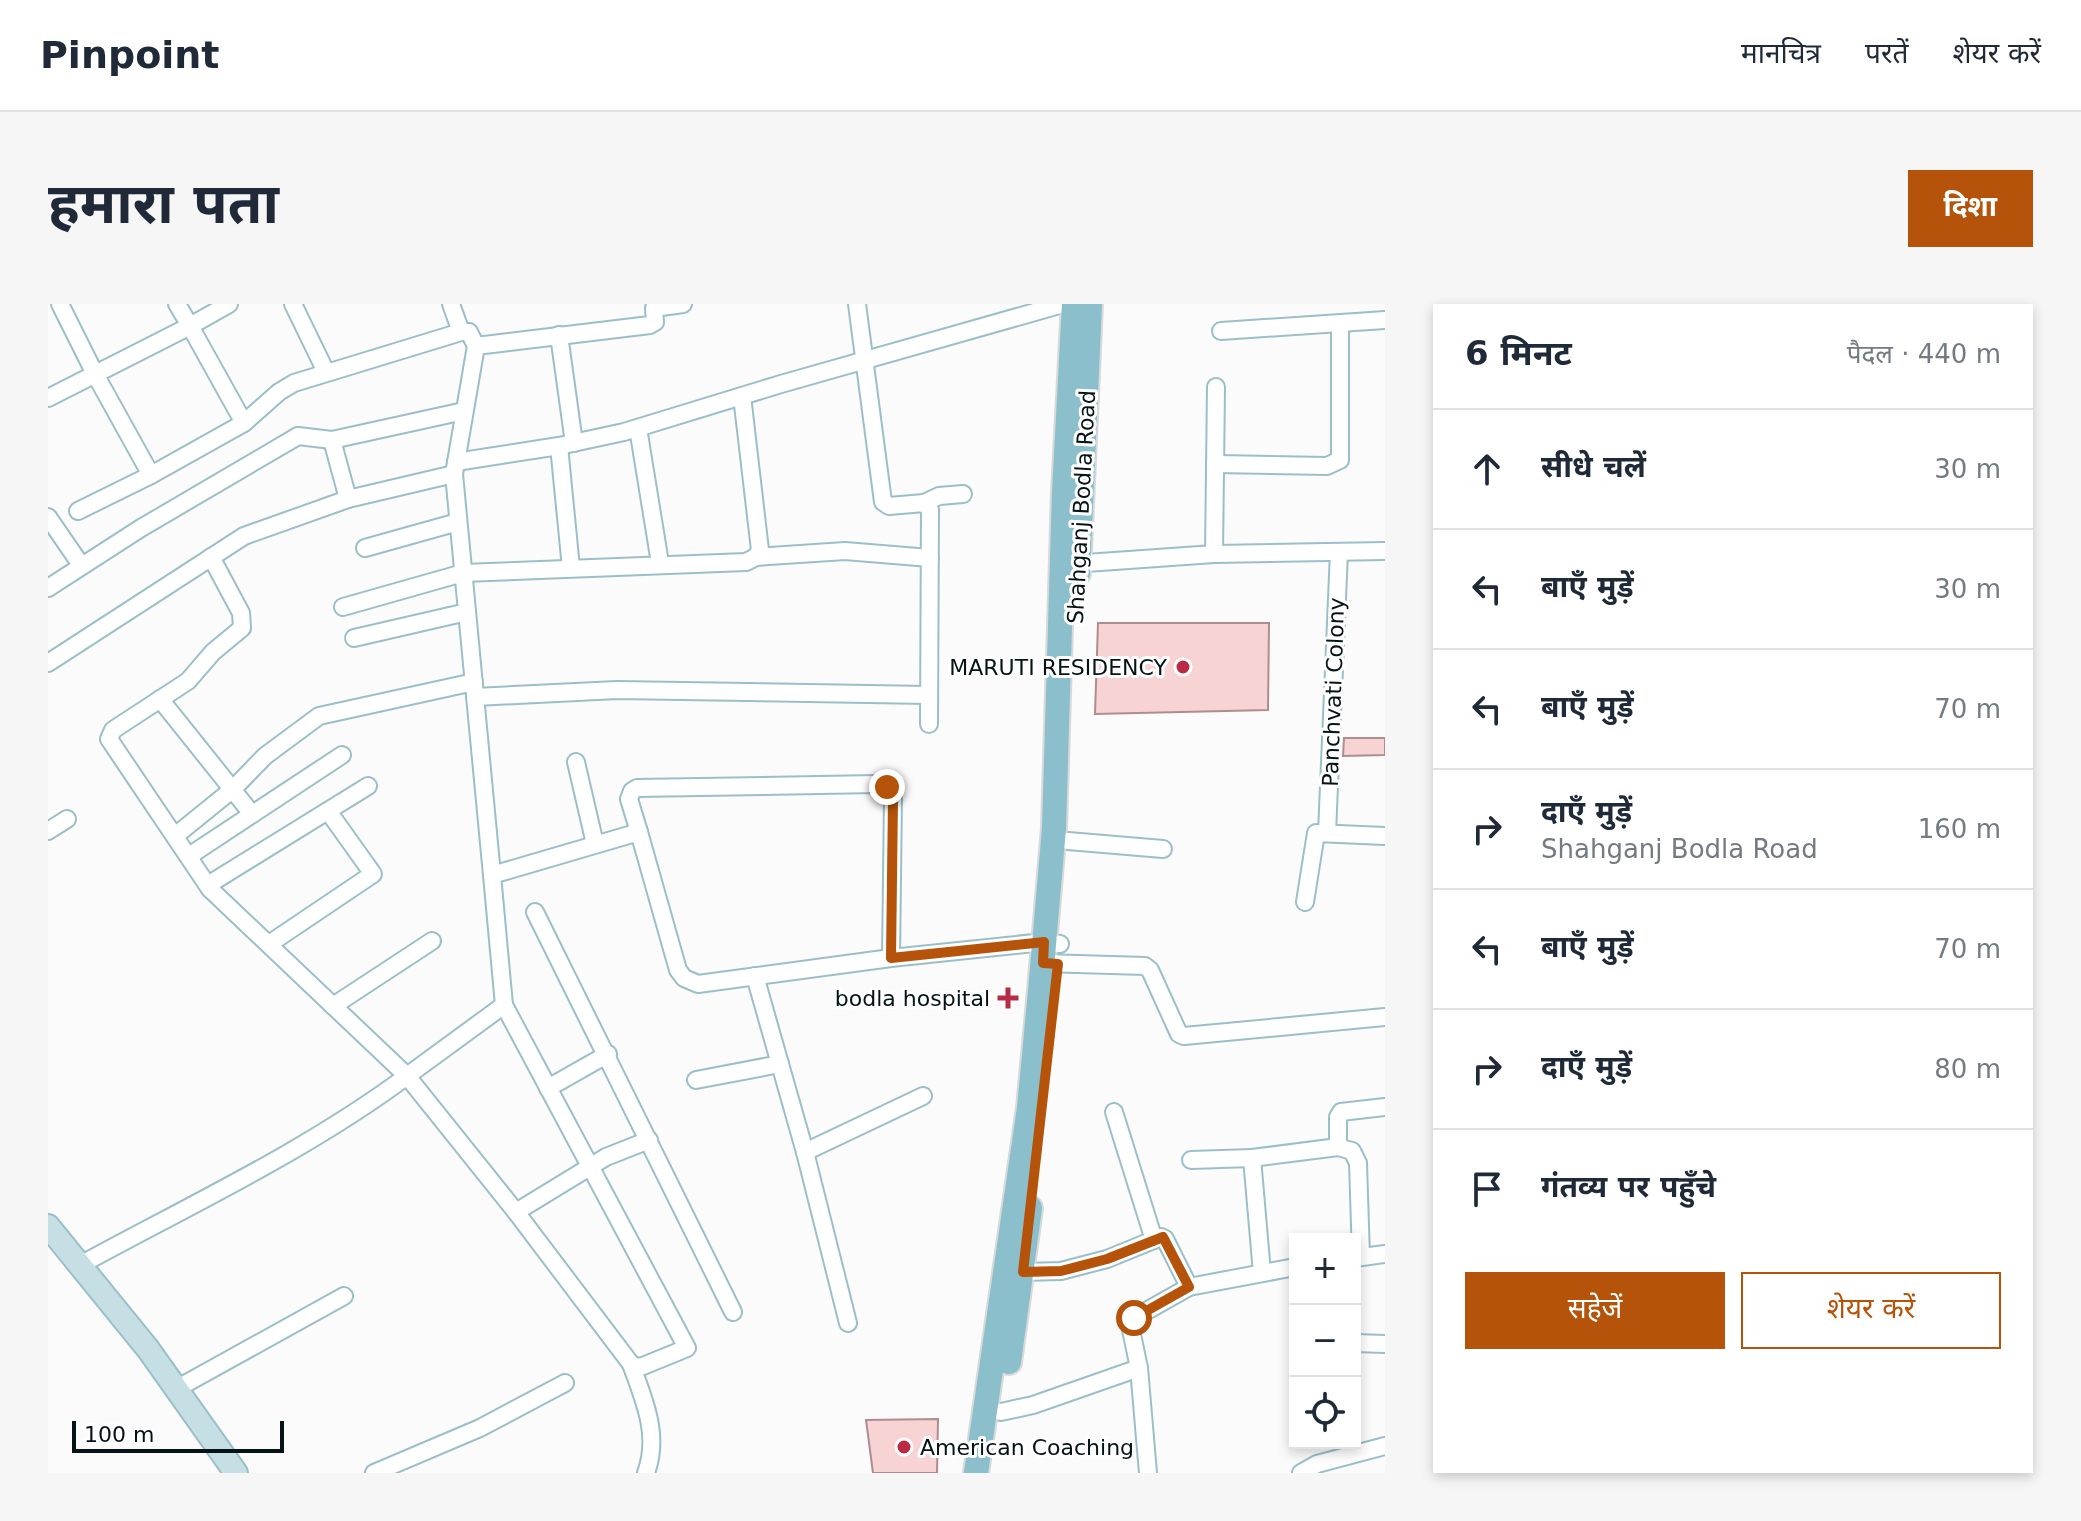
<!DOCTYPE html>
<html lang="hi">
<meta charset="utf-8">
<style>
:root{--surface:#fff;--page:#f6f6f7;--text:#1f2937;--muted:#747a83;--line:#e0e1e3;--accent:#b45309}
body{margin:0;font-family:"DejaVu Sans","Noto Sans Devanagari",sans-serif;background:var(--page);color:var(--text)}
.controls{position:absolute;right:24px;bottom:24px;display:grid;overflow:hidden;border-radius:0px;box-shadow:0 4px 12px #0003}
.controls button{width:72px;height:72px;display:grid;place-items:center;padding:0;border:0;border-bottom:2px solid var(--line);background:var(--surface);color:var(--text);font:40px sans-serif}
.scale{position:absolute;left:24px;bottom:20px;width:212px;box-sizing:border-box;padding-left:8px;border:4px solid #051216;border-top:0;font-size:22px;line-height:28px;white-space:nowrap;color:#051216;-webkit-text-stroke:6px #fff;paint-order:stroke}
.stop{position:absolute;width:24px;height:24px;margin:-18px;border:6px solid #b45309;border-radius:50%;background:#fff}
.stop.end{background:#b45309;border-color:#fff;box-shadow:0 2px 8px #0008}
.list{margin:0;padding:0;list-style:none}
h2{display:flex;justify-content:space-between;align-items:center;height:104px;margin:0;padding:0 32px;font-size:34px}
h2 small{font-size:26px;font-weight:400;color:var(--muted)}
.list li{display:grid;grid-template-columns:52px 1fr auto;gap:24px;align-items:center;box-sizing:border-box;height:120px;padding:0 32px;border-top:2px solid var(--line)}
.list b{display:block;font-size:30px;white-space:nowrap}
.list p{margin:0;font-size:26px;white-space:nowrap;color:var(--muted)}
.list em{font-size:26px;font-style:normal;color:var(--muted)}
.actions{display:flex;gap:16px;padding:24px 32px}
.actions a{flex:1;padding:18px 0;border:2px solid var(--accent);border-radius:0px;text-align:center;font-size:28px;color:var(--accent)}
.actions .main{background:var(--accent);color:#fff}
.icon{flex:none;width:44px;height:44px;fill:none;stroke:currentColor;stroke-width:2;stroke-linecap:round;stroke-linejoin:round}
.map{position:relative;flex:none;width:1337px;height:1169px;overflow:hidden;border-radius:0px}
header{display:flex;align-items:center;gap:48px;box-sizing:border-box;height:112px;padding:0 40px;background:var(--surface);border-bottom:2px solid var(--line)}
header strong{font-size:38px}
nav{display:flex;gap:44px;margin-inline-start:auto;font-size:28px}
.intro{display:flex;align-items:center;justify-content:space-between;box-sizing:border-box;height:192px;padding:0 48px}
h1{margin:0;font-size:56px}
.button{padding:20px 36px;border-radius:0px;background:var(--accent);color:#fff;font-size:28px;font-weight:700}
main{display:flex;gap:48px;padding:0 48px}
aside{flex:1;background:var(--surface);border-radius:0px;box-shadow:0 4px 12px #0003}
.map>svg:first-child{display:block}
.building{fill:#f8d3d4;stroke:#ae8d8e;stroke-width:2}
.lines{fill:none;stroke-linecap:round;stroke-linejoin:round}
.minor-casing{stroke:#9bbfc9;stroke-width:20}
.secondary-casing{stroke:#9bbfc9;stroke-width:26}
.primary-casing{stroke:#d7d9da;stroke-width:28}
.minor{stroke:#fff;stroke-width:16}
.secondary{stroke:#c5dfe5;stroke-width:22}
.primary{stroke:#8bbfcb;stroke-width:24}
.route{stroke:#b45309;stroke-width:10}
.poi-dot{fill:#bb2a44;stroke:#fff;stroke-width:3}
.labels{text-anchor:middle;stroke-width:6;stroke-linejoin:round;paint-order:stroke}
.street-label{font-size:22px;fill:#051216;stroke:#fff}
.poi-label{font-size:22px;fill:#051216;stroke:#fff;text-anchor:end}
</style>
<header>
<strong>Pinpoint</strong>
<nav><a>मानचित्र</a><a>परतें</a><a>शेयर करें</a></nav>
</header>
<div class="intro"><h1>हमारा पता</h1><a class="button">दिशा</a></div>
<main>
<div class="map">
<svg width="1337" height="1169" viewBox="0 0 1337 1169">
<rect width="100%" height="100%" fill="#fbfbfb"/>
<g class="building">
<path d="M1050,319H1221L1220,406L1047,410Z"/>
<path d="M1296,434H1337V451L1295,452Z"/>
<path d="M890,1115L889,1169H825L818,1116Z"/>
</g>
<g class="lines">
<defs>
<g id="minor">
<path d="M12,0L47,70L103,171L196,119L142,22L181,0"/>
<path d="M245,0L278,68"/>
<path d="M403,0L413,28"/>
<path d="M809,0L835,198L841,202L876,199L882,206L881,420"/>
<path d="M1173,27L1337,16"/>
<path d="M511,31L526,139"/>
<path d="M694,92L712,246L708,253"/>
<path d="M0,94L142,22L129,0"/>
<path d="M196,119L231,88L246,79L413,28H421L428,42"/>
<path d="M590,124L612,259"/>
<path d="M284,136L300,195"/>
<path d="M511,142L523,264"/>
<path d="M408,158L511,142L576,128L733,80L1015,0"/>
<path d="M1167,160L1279,162L1292,156V20"/>
<path d="M876,199L891,192L915,190"/>
<path d="M30,207L103,171"/>
<path d="M0,213L33,261"/>
<path d="M317,244L410,218"/>
<path d="M1166,250L1337,247"/>
<path d="M1024,260L1166,250L1168,83"/>
<path d="M0,284L93,224L250,132L284,136L416,107"/>
<path d="M295,303L415,269L698,258L708,253L797,247L882,254"/>
<path d="M306,334L419,308"/>
<path d="M0,359L196,232L300,195L406,170"/>
<path d="M427,393L569,386L880,391"/>
<path d="M112,395L204,510"/>
<path d="M528,458L547,540"/>
<path d="M320,482L163,579L162,585L359,772L456,701"/>
<path d="M0,527L19,515"/>
<path d="M591,528L581,495L584,487L589,484L829,480L839,483L845,494L843,654"/>
<path d="M1279,529L1291,248"/>
<path d="M127,532L185,485L217,452L271,412L426,378"/>
<path d="M1020,537L1115,545"/>
<path d="M141,552L294,451"/>
<path d="M444,571L406,170L428,42L602,21L607,18L606,4L635,0"/>
<path d="M162,585L61,435L65,426L140,377L165,348L194,324L193,309L163,253"/>
<path d="M1257,598L1268,529L1337,532"/>
<path d="M487,608L685,1008"/>
<path d="M221,640L325,570L280,507"/>
<path d="M995,659L1097,662L1102,666L1131,730L1136,732L1337,713"/>
<path d="M707,672L757,848L875,792"/>
<path d="M285,702L384,637"/>
<path d="M648,776L732,760"/>
<path d="M500,784L560,750"/>
<path d="M1066,808L1106,936"/>
<path d="M1290,843V813L1293,808L1337,803"/>
<path d="M757,848L800,1019"/>
<path d="M1143,856L1204,854"/>
<path d="M468,908L558,853L601,836"/>
<path d="M1307,954L1337,950"/>
<path d="M32,961C142,901 258,847 359,772L468,908L583,1060L588,1063L595,1062L639,1044L456,701L444,571L591,528L630,666L636,674L650,680L843,654L996,638L1012,640"/>
<path d="M975,968L1013,967L1059,955L1113,933L1117,935L1141,983L1086,1014L1082,1021L1091,1064L1100,1169"/>
<path d="M1214,969L1204,854L1290,843L1304,847L1310,859L1313,953"/>
<path d="M1141,983L1247,963"/>
<path d="M1307,1039L1337,1040"/>
<path d="M583,1060C596,1096 612,1131 598,1169"/>
<path d="M128,1085L296,992"/>
<path d="M953,1108L985,1101L1091,1064"/>
<path d="M326,1169L432,1124L517,1079"/>
<path d="M1253,1169L1269,1160L1337,1142"/>
</g>
<path id="secondary" d="M0,922L100,1045L188,1169"/>
<g id="primary">
<path d="M1030,269L1042,0"/>
<path d="M961,1058L982,904"/>
<path d="M928,1169L981,804L992,687L1006,524L1016,188L1026,0"/>
</g>
</defs>
<use href="#minor" class="minor-casing"/>
<use href="#secondary" class="secondary-casing"/>
<use href="#primary" class="primary-casing"/>
<use href="#minor" class="minor"/>
<use href="#secondary" class="secondary"/>
<use href="#primary" class="primary"/>
</g>
<g class="lines">
<path class="route" d="M839,483L845,494L843,654L996,638L995,659L1010,660L975,968L1013,967L1059,955L1115,933L1141,983L1086,1014"/>
</g>
<g class="poi-dot">
<circle cx="1135" cy="363" r="8"/>
<path d="M956 682h8v8h8v8h-8v8h-8v-8h-8v-8h8z"/>
<circle cx="856" cy="1143" r="8"/>
</g>
<g class="labels">
<g class="street-label">
<text transform="translate(1033 203) rotate(-87)" y="8">Shahganj Bodla Road</text>
<text transform="translate(1285 388) rotate(-88)" y="8">Panchvati Colony</text>
</g>
<g class="poi-label">
<text x="1119" y="371">MARUTI RESIDENCY</text>
<text x="942" y="702">bodla hospital</text>
<text x="872" y="1151" text-anchor="start">American Coaching</text>
</g>
</g>
</svg>
<div class="controls">
<button>+</button>
<button>−</button>
<button><svg class="icon" aria-label="locate" viewBox="0 0 24 24"><circle cx="12" cy="12" r="6"/><path d="M12 2v4M12 18v4M2 12h4M18 12h4"/></svg></button>
</div>
<div class="scale">100 m</div>
<div class="stop" style="left:1086px;top:1014px"></div>
<div class="stop end" style="left:839px;top:483px"></div>
</div>
<aside>
<h2>6 मिनट<small>पैदल · 440 m</small></h2>
<ul class="list">
<li><svg class="icon" aria-label="ahead" viewBox="0 0 24 24"><path d="M12 20V5M6 11l6-6 6 6"/></svg><div><b>सीधे चलें</b></div><em>30 m</em></li>
<li><svg class="icon" aria-label="left" viewBox="0 0 24 24"><path d="M17 20v-9H6M10 6l-5 5 5 5"/></svg><div><b>बाएँ मुड़ें</b></div><em>30 m</em></li>
<li><svg class="icon" aria-label="left" viewBox="0 0 24 24"><path d="M17 20v-9H6M10 6l-5 5 5 5"/></svg><div><b>बाएँ मुड़ें</b></div><em>70 m</em></li>
<li><svg class="icon" aria-label="right" viewBox="0 0 24 24"><path d="M7 20v-9h11M14 6l5 5-5 5"/></svg><div><b>दाएँ मुड़ें</b><p>Shahganj Bodla Road</p></div><em>160 m</em></li>
<li><svg class="icon" aria-label="left" viewBox="0 0 24 24"><path d="M17 20v-9H6M10 6l-5 5 5 5"/></svg><div><b>बाएँ मुड़ें</b></div><em>70 m</em></li>
<li><svg class="icon" aria-label="right" viewBox="0 0 24 24"><path d="M7 20v-9h11M14 6l5 5-5 5"/></svg><div><b>दाएँ मुड़ें</b></div><em>80 m</em></li>
<li><svg class="icon" aria-label="arrive" viewBox="0 0 24 24"><path d="M6 21V4h12l-3 4 3 4H6"/></svg><div><b>गंतव्य पर पहुँचे</b></div></li>
</ul>
<div class="actions"><a class="main">सहेजें</a><a>शेयर करें</a></div>
</aside>
</main>
